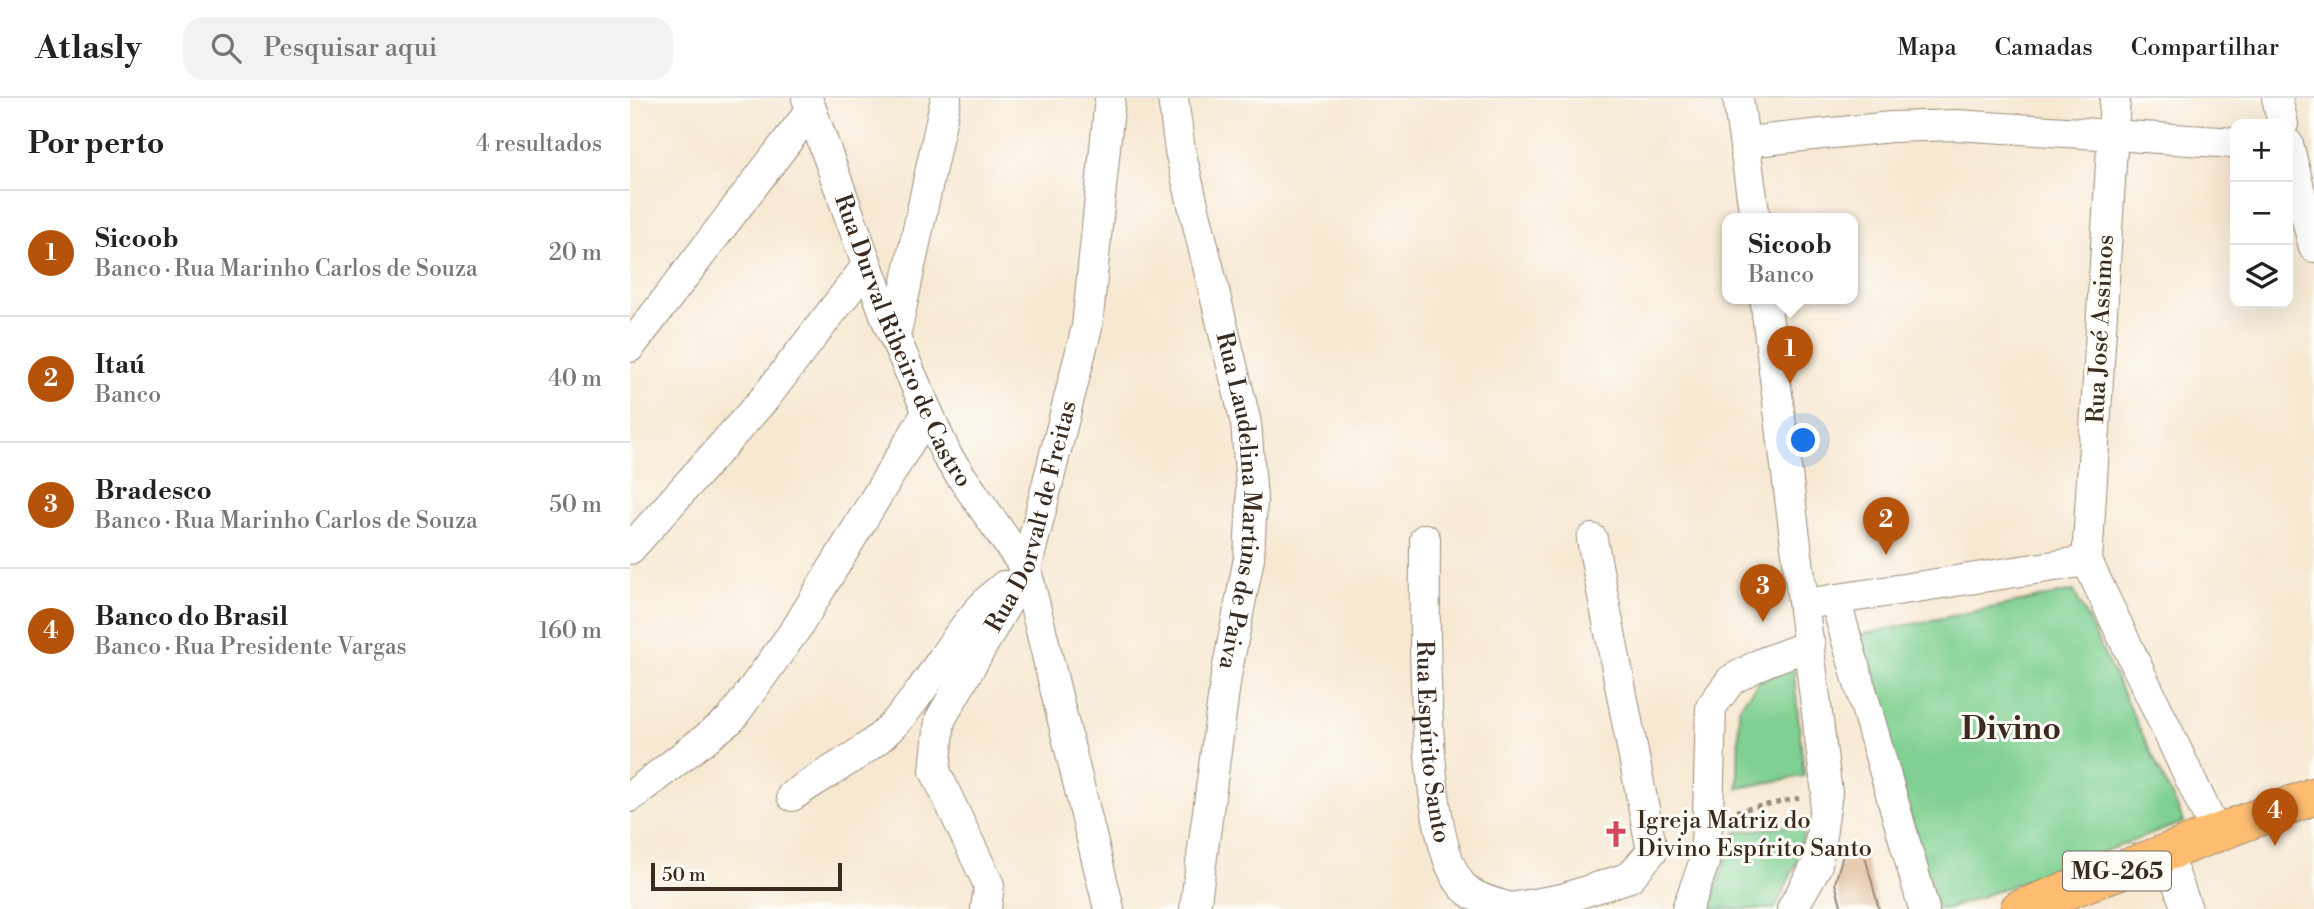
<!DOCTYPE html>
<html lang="pt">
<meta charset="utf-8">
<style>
:root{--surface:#fff;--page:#f2f2f2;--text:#222;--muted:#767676;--line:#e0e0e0;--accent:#b45309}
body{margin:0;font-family:"Libre Bodoni",serif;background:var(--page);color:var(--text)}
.controls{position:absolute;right:21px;top:21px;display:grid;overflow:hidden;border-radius:14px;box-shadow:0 7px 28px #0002}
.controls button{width:63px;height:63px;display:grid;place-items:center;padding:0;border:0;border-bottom:2px solid var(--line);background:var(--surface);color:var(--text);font:35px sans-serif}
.scale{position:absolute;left:21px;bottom:18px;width:191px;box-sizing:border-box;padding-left:7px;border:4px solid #3b2a1e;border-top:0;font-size:19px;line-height:24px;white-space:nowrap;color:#3b2a1e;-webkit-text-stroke:5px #fdfcf7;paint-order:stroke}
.you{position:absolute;left:1174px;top:343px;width:24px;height:24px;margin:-18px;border:5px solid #fff;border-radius:50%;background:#1a73e8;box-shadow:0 0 0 10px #1a73e833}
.badge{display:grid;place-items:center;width:46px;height:46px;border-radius:50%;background:var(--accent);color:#fff;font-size:23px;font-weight:700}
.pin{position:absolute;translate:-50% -58px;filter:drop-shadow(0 2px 4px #0008)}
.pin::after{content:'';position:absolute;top:37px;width:24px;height:21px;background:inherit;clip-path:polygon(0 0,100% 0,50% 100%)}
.popup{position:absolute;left:1092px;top:115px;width:136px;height:91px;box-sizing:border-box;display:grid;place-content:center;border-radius:14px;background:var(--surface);filter:drop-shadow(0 2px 5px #0005);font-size:23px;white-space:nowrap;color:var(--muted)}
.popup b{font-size:26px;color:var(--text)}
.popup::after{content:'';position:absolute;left:50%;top:100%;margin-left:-14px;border:14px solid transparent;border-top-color:var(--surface)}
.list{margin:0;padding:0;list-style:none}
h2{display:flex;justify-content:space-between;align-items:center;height:91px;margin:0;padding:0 28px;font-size:30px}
h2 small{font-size:23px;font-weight:400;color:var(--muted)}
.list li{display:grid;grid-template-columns:46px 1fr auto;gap:21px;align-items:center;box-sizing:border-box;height:126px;padding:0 28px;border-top:2px solid var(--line)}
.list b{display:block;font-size:26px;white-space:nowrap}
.list p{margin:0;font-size:23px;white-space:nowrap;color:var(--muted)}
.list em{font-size:23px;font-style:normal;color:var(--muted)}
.icon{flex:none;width:38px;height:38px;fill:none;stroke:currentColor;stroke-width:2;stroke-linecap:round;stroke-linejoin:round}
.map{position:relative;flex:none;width:1684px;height:811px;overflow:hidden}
header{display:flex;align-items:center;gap:42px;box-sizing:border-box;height:98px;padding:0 35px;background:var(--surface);border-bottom:2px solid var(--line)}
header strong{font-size:33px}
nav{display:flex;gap:38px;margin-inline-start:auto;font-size:24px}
.search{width:490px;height:63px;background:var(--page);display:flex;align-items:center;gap:18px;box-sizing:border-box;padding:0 24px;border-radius:21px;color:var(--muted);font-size:26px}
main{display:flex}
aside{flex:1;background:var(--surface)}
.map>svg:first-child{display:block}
.green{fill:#7fd092;stroke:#5d7d58;stroke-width:2}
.building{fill:#d29967}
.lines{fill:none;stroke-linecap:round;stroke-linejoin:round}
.minor-casing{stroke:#998978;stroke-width:32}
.major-casing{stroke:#998978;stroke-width:39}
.path{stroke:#998978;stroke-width:4.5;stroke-dasharray:5 5;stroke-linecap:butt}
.minor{stroke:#fff;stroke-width:30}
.major{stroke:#fdbc6f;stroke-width:37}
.labels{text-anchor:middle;stroke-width:6;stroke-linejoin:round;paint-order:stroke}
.shield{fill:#fdfcf7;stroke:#75695f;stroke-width:2}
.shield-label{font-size:23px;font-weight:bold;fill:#3b2a1e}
.street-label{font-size:24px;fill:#3b2a1e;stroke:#fdfcf7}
.poi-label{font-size:24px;fill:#3b2a1e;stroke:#fdfcf7;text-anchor:start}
.district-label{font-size:32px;font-weight:bold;fill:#3b2a1e;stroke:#fdfcf7}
</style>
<header>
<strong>Atlasly</strong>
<div class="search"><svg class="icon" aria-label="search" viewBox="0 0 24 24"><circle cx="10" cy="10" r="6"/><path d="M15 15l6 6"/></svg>Pesquisar aqui</div>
<nav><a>Mapa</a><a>Camadas</a><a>Compartilhar</a></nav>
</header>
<main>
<aside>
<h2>Por perto<small>4 resultados</small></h2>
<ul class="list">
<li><span class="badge">1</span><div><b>Sicoob</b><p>Banco · Rua Marinho Carlos de Souza</p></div><em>20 m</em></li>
<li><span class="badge">2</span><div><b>Itaú</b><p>Banco</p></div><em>40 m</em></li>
<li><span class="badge">3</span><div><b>Bradesco</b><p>Banco · Rua Marinho Carlos de Souza</p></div><em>50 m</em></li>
<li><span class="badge">4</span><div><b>Banco do Brasil</b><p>Banco · Rua Presidente Vargas</p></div><em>160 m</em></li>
</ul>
</aside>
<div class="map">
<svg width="1684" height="811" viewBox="0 0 1684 811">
<rect width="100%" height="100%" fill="#fdfcf7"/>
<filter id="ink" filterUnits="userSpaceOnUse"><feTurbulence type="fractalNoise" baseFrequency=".0143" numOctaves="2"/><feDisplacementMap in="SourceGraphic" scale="14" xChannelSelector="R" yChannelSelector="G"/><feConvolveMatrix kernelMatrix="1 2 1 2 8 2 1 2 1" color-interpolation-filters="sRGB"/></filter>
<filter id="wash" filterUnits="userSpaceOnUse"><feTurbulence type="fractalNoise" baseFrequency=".00686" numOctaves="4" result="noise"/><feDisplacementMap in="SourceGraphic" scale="28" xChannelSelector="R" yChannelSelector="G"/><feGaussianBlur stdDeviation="1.57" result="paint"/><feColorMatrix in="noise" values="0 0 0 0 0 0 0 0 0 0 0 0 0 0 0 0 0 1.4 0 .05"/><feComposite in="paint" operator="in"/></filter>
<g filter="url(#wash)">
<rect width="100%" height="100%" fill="#f7e8d2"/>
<g class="green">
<path d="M1444,493L1554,724L1318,811H1307L1229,537Z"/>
<path d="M1163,567L1174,678L1108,690L1109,610L1129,583Z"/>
<path d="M1176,726L1166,766L1145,811H1079L1106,734Z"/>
</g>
<g id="blocks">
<path class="building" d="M1232,747L1249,811H1212L1205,785L1214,753Z"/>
</g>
</g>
<g filter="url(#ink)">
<use href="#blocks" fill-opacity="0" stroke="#998978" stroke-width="2"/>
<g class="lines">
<defs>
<g id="minor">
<path id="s1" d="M177,0L257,222L317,358L396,471L479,811"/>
<path id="s2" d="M543,0L550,53L616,325L622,401L619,460L596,578L565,811"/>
<path d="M1108,0L1125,120"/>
<path d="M1485,0L1457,463L1585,733"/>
<path d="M1647,0L1653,26"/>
<path d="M1115,44L1261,29L1327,27L1605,45"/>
<path d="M1658,46L1684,149"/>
<path d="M1135,200L1197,695L1187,767L1162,811"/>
<path d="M265,239L316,0"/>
<path d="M0,249L181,12"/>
<path id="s3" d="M795,441C795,505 788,756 838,793C849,802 869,806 883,811"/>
<path d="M0,451L135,300L237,168"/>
<path d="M1205,501L1294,811"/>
<path d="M1188,504L1457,463"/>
<path d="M162,698C190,678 237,654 259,631C303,587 325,527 374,488"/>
<path d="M0,699L101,621L168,528L297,315"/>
<path d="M1536,754L1557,811"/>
<path d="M881,810L932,801L1000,779L1022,753L962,441"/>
<path id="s4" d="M356,811L359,787L305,673L310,622L396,471L457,229L480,0"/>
<path d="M1057,811L1074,765L1078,718L1081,609L1101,582L1132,565L1180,547"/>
</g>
<path id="major" d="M1389,811L1684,698"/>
</defs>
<use href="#minor" class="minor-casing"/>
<use href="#major" class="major-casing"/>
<path class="path" d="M1106,713L1169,700"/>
<use href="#minor" class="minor"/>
<use href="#major" class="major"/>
</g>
</g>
<defs>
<symbol id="church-bare" viewBox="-9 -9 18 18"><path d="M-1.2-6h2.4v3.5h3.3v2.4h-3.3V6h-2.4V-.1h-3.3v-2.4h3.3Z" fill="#d1495b" stroke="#fdfcf7" stroke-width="2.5" paint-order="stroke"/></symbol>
</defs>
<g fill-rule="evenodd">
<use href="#church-bare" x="967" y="717" width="38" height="38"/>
</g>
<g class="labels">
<rect class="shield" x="1433" y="753.5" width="108" height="39" rx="5"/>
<g class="shield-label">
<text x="1487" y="781">MG-265</text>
</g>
<g class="street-label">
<text transform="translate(1470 231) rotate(-87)" y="8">Rua José Assimos</text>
<text dy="8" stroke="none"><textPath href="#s1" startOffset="261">Rua Durval Ribeiro de Castro</textPath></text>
<text dy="8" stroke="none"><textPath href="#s2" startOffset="411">Rua Laudelina Martins de Paiva</textPath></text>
<text dy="8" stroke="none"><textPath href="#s4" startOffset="427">Rua Dorvalt de Freitas</textPath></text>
<text dy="8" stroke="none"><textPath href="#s3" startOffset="203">Rua Espírito Santo</textPath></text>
</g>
<g class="poi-label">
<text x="1007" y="730">Igreja Matriz do<tspan x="1007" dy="28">Divino Espírito Santo</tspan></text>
</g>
<g class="district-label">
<text x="1381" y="641">Divino</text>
</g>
</g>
</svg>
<div class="controls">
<button>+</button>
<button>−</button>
<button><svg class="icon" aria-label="layers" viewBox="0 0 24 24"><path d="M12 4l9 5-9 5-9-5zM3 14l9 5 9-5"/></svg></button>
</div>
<div class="scale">50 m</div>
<div class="you"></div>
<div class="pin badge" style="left:1160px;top:286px">1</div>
<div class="popup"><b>Sicoob</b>Banco</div>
<div class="pin badge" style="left:1256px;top:457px">2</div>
<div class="pin badge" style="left:1133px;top:524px">3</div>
<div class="pin badge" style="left:1645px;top:748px">4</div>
</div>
</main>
